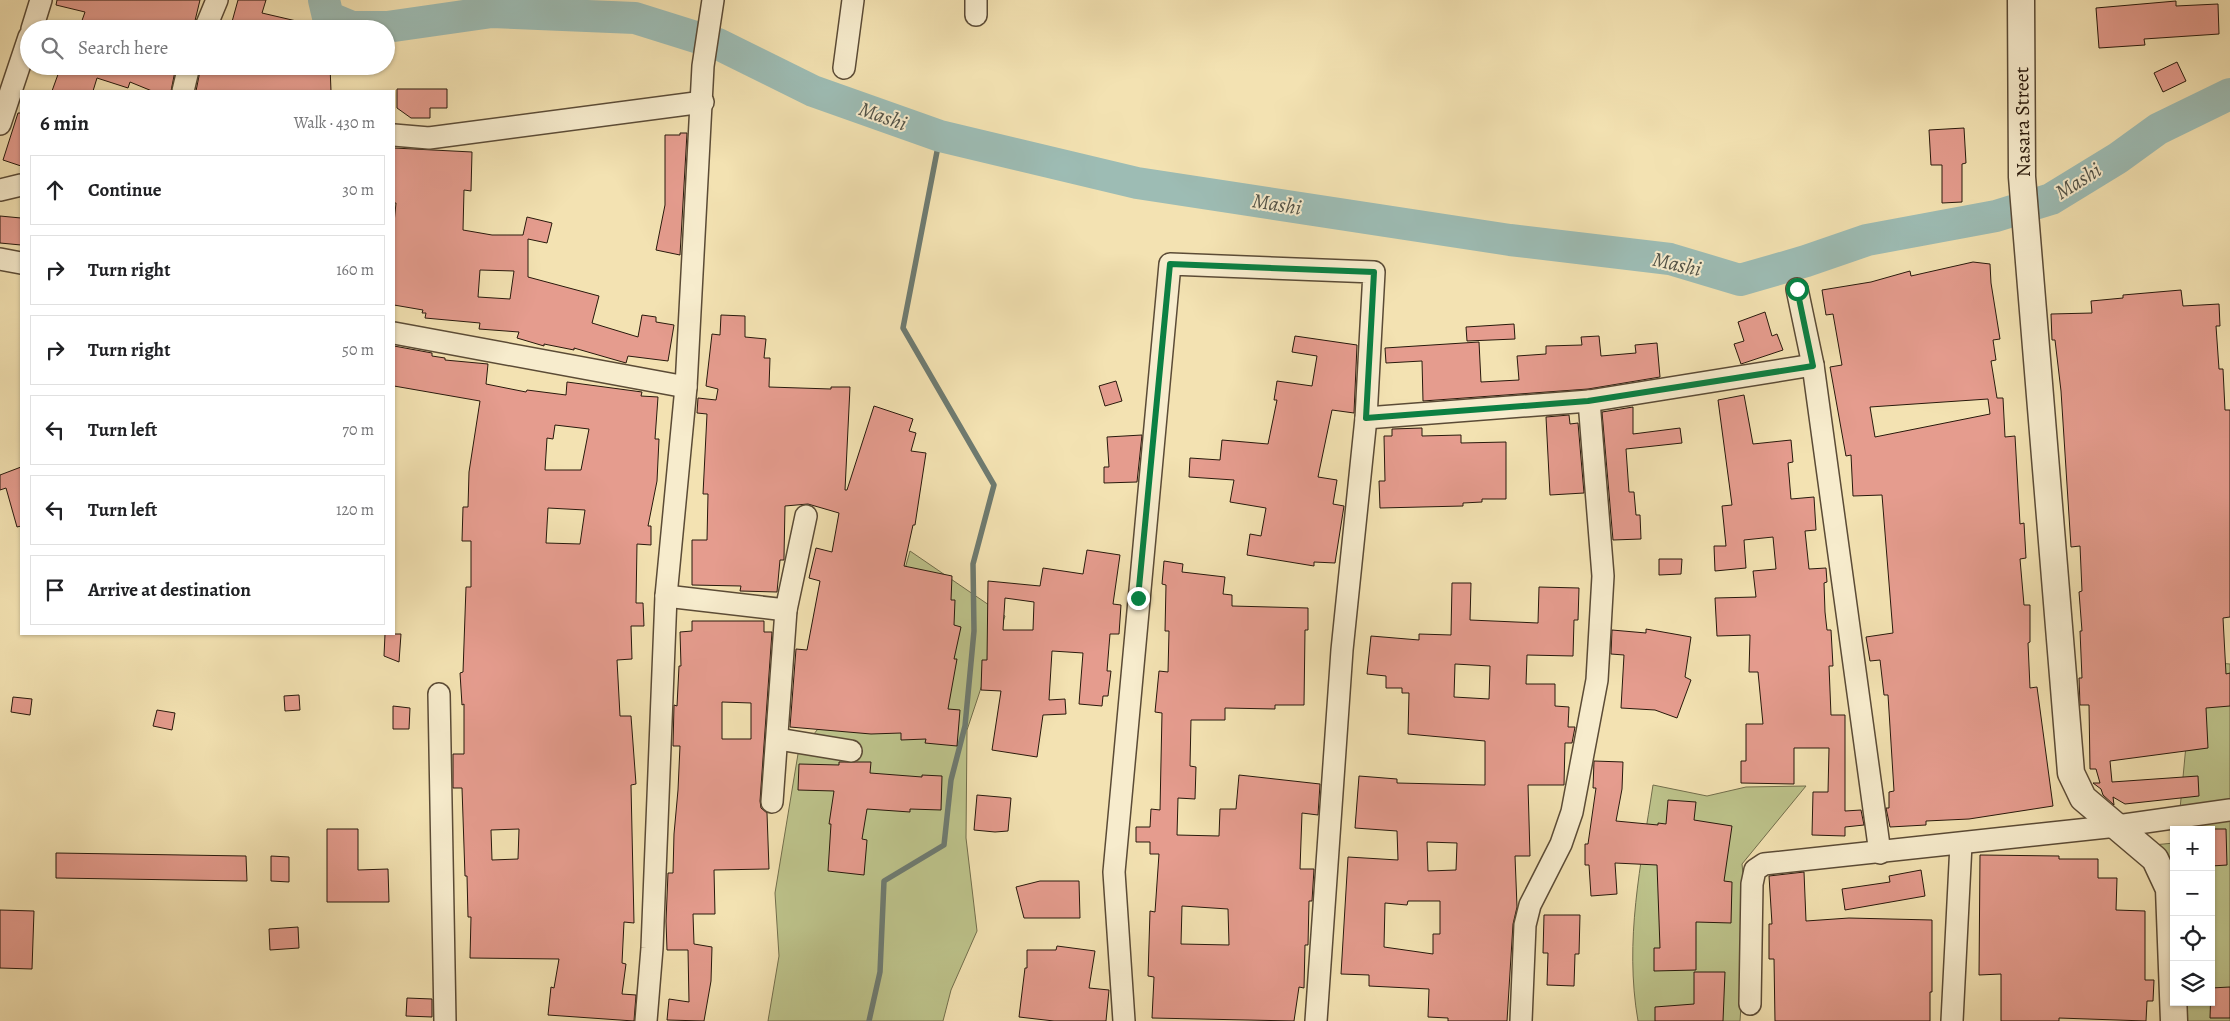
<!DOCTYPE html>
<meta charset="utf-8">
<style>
:root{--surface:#fff;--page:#f6f6f6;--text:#202124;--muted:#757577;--line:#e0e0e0}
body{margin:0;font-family:Alegreya,serif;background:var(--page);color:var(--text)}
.controls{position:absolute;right:15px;bottom:15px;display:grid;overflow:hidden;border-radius:0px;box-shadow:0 1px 4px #0004}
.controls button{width:45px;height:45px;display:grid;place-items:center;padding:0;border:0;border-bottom:1px solid var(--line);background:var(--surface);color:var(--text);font:25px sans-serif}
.stop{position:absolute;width:15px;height:15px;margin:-11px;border:4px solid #0b8043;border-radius:50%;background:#fff}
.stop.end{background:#0b8043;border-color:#fff;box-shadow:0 1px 5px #0008}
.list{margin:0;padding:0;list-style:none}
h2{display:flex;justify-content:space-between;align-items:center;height:65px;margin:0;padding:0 20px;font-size:21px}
h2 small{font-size:16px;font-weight:400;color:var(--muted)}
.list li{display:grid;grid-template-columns:32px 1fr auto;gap:15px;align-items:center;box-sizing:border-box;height:70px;margin:0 10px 10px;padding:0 10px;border:1px solid var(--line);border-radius:0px}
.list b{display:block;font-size:19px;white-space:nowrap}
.list em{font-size:16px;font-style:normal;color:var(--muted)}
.icon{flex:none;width:28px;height:28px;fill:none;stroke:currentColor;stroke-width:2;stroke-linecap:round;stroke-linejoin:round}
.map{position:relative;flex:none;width:2230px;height:1021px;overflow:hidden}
.search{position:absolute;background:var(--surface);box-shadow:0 1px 4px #0004;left:20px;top:20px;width:375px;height:55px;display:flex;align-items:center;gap:12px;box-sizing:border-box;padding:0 18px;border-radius:28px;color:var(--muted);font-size:19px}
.panel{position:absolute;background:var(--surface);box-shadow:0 1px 4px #0004;left:20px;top:90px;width:375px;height:545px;border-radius:0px}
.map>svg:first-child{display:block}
.green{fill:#bdc38b;stroke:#726e4c}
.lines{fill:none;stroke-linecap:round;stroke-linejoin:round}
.stream{stroke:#6e7b71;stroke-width:5.5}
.river{stroke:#9dbcb4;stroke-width:32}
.building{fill:#e59c8e;stroke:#28190c;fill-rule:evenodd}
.minor-casing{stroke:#5b4b36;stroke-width:24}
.tertiary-casing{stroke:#5b4b36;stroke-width:29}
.minor{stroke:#f7eccd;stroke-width:21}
.tertiary{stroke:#f7eccd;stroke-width:26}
.route{stroke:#0b8043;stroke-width:6}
.labels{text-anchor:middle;stroke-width:4;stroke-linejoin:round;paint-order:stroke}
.street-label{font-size:20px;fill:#28190c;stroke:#f7eccd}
.water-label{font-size:21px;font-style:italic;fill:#515247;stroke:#f7eccd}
</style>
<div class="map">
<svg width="2230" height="1021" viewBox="0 0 2230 1021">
<rect width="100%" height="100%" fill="#f3e2b2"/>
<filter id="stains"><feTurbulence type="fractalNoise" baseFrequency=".004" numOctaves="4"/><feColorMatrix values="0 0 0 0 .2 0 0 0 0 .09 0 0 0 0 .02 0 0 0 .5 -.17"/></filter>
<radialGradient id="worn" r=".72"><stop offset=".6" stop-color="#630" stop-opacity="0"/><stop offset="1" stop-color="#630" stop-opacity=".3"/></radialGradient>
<g class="green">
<path d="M910,551L1005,616L967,730L966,838L977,931L951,990L943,1021H768L779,956L775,893L798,754L883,647Z"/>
<path d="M2194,661L2230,664V1021H2170L2153,845L2174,843V1002H2211V830H2178Z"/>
<path d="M1653,785L1707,796L1746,787L1806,786L1742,864L1747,914L1740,1021H1638C1624,940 1641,865 1653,785Z"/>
</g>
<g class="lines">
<path class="stream" d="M869,1021L880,972L884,881L944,845L951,780L965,726L974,631L973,564L994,485L903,328L940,136"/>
<path class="river" d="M324,0L328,17L352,27H387L492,12L635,18L718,44L813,91L940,136L1137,183L1510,240L1670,259L1740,280L1806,261L1867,240L1996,216L2051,199L2118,158L2158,129L2230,94"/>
</g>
<g class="building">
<path d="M57,0H200L193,29H79L85,12L56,5Z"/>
<path d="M238,0H266L262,13L305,23V29H230Z"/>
<path d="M2176,1V6L2218,4L2219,34L2144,39L2145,45L2099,48L2096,8Z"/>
<path d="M2177,62L2186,81L2163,92L2154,73Z"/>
<path d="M61,66H165L175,71L171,91H152L130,82L128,88L97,78L93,91H52Z"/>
<path d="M201,66H330L331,91H196Z"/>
<path d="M397,89H447V108H430V118H411L397,108Z"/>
<path d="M18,113H21V166L3,160Z"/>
<path d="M1964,128L1966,163L1962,164V202L1942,203V165H1931L1929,130Z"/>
<path d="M680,133H687L680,255L656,250L665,205V135H680Z"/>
<path d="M394,148L472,152L471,191L464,190L463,230L492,235H523L527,217L552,223L547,243L528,239V277L599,296L592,323L638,337L642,315L656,317V322L674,325L668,361L628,356L626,363L574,348V350L544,344V346L517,338L519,332L479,329L480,323L425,318L426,313H422L423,310L394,305V223L396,203H394ZM480,270L514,271L510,299L478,297Z"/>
<path d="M0,216L21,218V245L0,243Z"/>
<path d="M1973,262L1990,264L1991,283L2000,339L1993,340L1996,360L1991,361L1997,398H2003L2005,437L2015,436L2020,524L2024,523L2026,558L2020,559L2024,605H2030V642L2028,643L2030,688L2037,687L2053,806L1969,819L1926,821V825L1890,827L1886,808H1889V792L1894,791L1888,695H1884L1880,660L1870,661L1866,637L1893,633L1882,495L1853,496L1851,455L1846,456L1830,367L1842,365L1833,314L1826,315L1822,290L1871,282L1910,271L1911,276ZM1988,399L1990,414L1875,437L1870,407Z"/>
<path d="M2181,290L2183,306L2219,304L2220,326H2216L2219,369H2223L2225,410H2230V617L2223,618L2226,674L2230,673V706L2206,708L2208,748L2110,761L2112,782L2198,776L2199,796L2125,804L2113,797L2114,805L2103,795L2101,789L2093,783H2100L2096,769H2090L2089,705H2080L2079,678H2082L2080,631H2082L2079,592L2082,591L2080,546L2071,547L2061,391L2055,340H2052L2051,314L2092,313L2091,301L2123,298V295Z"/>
<path d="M1765,312L1772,336L1777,334L1783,350L1741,364L1734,344L1744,341L1738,322Z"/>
<path d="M721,315L745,316V337L766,339L764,358H770L769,387L831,389V387H850L845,490H847L874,406L913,419L909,431L916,433L911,451L926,453L915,525H913L904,566L952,576L951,600H955L954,625L961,627L954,659H957L948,709L960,710L957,746L925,743L926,739L901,740V733L871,734L790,727L796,649L807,650L820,581L809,578L816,548L832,552L839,513L808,504L785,506L784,557V560H780L777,592L740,591L741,586L692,585V540H707L708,494H703L707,414L697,413L698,398L716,400L718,389L706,386L712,334L720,335Z"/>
<path d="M1514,324L1515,339L1467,341L1466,327Z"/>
<path d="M1295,336L1357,345L1354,413L1332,410L1318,477L1337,480L1333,504L1344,506L1335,563L1314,562V566L1247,555L1250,534L1261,536L1266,508L1230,502L1234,480L1189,477L1190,458L1220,460L1222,440L1268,444L1277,400H1274L1277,381L1312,386L1317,356L1292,352Z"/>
<path d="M1599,336L1601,356L1636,353L1635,345L1657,343L1660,377L1588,389L1423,401L1422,361L1386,363L1385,348L1479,342L1481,382L1519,380L1517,356L1546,354V346L1582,345L1581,337Z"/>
<path d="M394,346L432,353V356L445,358V360L488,364L486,384L526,392L527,390L566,395L567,382L642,392L641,396L658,397L655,439H659L657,481L648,526H651V545L637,544L636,603H643L644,626H631L632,659L617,660L620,716H631L636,784L631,785L634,923L624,922L622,963L626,964L622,994L636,995L634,1021L548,1015L551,987L554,988L559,959L470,958L471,917H468L467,876H465L462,788H453V754H464V704L462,705L460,673L463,672L466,587H471V541H462L463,507H468L469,472L480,401L394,386ZM555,425L589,429L581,470H545L547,438L553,439ZM548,508L585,510L580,544L546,543ZM519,829L518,859L492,860L491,830Z"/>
<path d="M1116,381L1122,401L1105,406L1099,386Z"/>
<path d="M1744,395L1753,444L1791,440L1793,462L1788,463L1791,499L1814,497L1816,530L1805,531L1809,569L1826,568L1827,582L1824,583L1825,612L1827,630H1831L1833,666H1829L1831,715H1845V811L1861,810L1864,825L1845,827V836L1812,835L1813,792H1828L1829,748H1794V784L1741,783V761H1746V724H1763L1758,672H1749L1750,635L1717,636L1715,598L1756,597L1753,571L1776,569L1773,537L1744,540L1746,568L1715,571L1714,546H1726L1722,506L1732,505L1718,400Z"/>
<path d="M1633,407V434L1680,428L1682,443L1626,449L1629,492H1634L1636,515H1640L1641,539L1613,540L1602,412Z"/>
<path d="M1569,415L1570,424L1578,423L1584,493L1550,495L1546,417Z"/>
<path d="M1422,428V436L1461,435V443L1506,442V499H1482V502L1463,503V506L1380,508L1379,481H1385L1384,436H1392V429Z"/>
<path d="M1142,435L1137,482L1104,483V467H1109L1107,437Z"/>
<path d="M21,467V526L17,527L6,488L0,490V475Z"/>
<path d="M1087,550L1120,555L1113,604L1121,605L1119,634H1110L1107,671H1111L1108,696H1103L1102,706L1079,704L1083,653L1052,651L1049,700L1065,699L1066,714L1043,715L1037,757L992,750L1001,691L981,690L982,660H987L988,581L1040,586L1043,568L1083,574ZM1005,598L1034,602L1033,630H1003Z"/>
<path d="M1659,559H1682L1681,574L1659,575Z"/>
<path d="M1164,561L1183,564L1182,572L1225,577L1223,594L1232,595V606L1308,608V630H1305L1304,705H1275V709L1225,708V720H1191L1190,766L1196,767L1195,799L1178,798L1177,835L1219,836L1220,809H1236L1239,775L1320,784L1318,815L1302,813L1300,869H1314L1312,901H1309L1308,945H1305L1304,988L1299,987L1294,1021L1152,1018L1154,977L1148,976L1150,911L1155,912L1159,854H1150V842H1136V827H1150L1151,809L1160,810L1162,713L1155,712L1159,671L1168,672L1169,631H1165L1166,585L1162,584ZM1182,906L1228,909L1229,945L1181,944Z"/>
<path d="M1452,583H1471L1470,620L1538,623L1539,587L1579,588L1578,620H1574L1573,656L1527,655L1526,684H1555V706L1569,707L1568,727H1575L1572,743H1565L1564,785H1528L1530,856H1515L1517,907L1513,924L1507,1021H1448V1018L1428,1017L1429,989L1369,986V975L1341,974L1348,857L1398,860L1397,831L1355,828L1359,776L1397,779V783L1485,785V741L1408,734L1409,693H1402V688H1386V676L1367,674L1371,636L1419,640V634L1451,635ZM1455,664L1490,666L1489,699L1454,697ZM1427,842L1457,843L1456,870L1428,871ZM1408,901H1440V934H1433V954L1384,947L1385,903L1407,905Z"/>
<path d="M692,621H764V632H772L760,801L761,808L767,813L769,869L714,870L715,914H693L694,944L712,947L711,981L704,1021L667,1020L669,999L689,1002L688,950H667L666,921L668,873H673L674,834L678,790L680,746H673L674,705L677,706L679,666H681L680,632L692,631ZM722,702L751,703V739H722Z"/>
<path d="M1646,629L1691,637L1685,677L1691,680L1677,718L1655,710L1621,708L1624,655L1611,654L1612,630L1646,633Z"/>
<path d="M385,634H401L399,662L384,656Z"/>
<path d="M299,695L300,710L285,711L284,696Z"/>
<path d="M13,697L32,699L30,715L11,712Z"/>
<path d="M393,706L410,708L409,729H393Z"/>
<path d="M157,710L175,713L172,730L153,726Z"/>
<path d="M1594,761L1623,762L1622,789L1616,821L1658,825V823L1666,824L1668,800L1696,802L1694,820L1732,826L1724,881L1732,882L1731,923L1696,922V970L1654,971V948H1660L1657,865L1615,863L1617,894L1591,896L1589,865H1585V844H1588L1596,788H1593Z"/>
<path d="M839,762H871L870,773L922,777V775L942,776L941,810L910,809V812L867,809L862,839L867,840L864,875L828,871L831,824H829L834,791L798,790L799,764L839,765Z"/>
<path d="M977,795L1011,798L1008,831L995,832L974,830Z"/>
<path d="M327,829H358V870L388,869L389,902H327Z"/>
<path d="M2211,829H2226L2227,865L2211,866Z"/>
<path d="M56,853L246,856L247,881L56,878Z"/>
<path d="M1980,855L2059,856V859H2098V878H2117L2116,910L2145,911V980H2154L2153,1001H2147L2146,1021L2059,1018V1021H2001V974L1979,975Z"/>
<path d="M271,856L289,857V882L271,881Z"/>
<path d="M1921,870L1925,896L1845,910L1842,889L1890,882L1889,876Z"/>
<path d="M1804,872L1806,921L1849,918L1932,920V992H1930V1021H1775L1774,959H1769V924H1772L1769,876Z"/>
<path d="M1040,881H1079L1080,918H1024L1016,887Z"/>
<path d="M0,910L34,911L32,969L0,968Z"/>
<path d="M1544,915H1580L1579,954H1575L1574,986L1547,985L1548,953H1543Z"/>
<path d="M298,927L299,948L270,950L269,929Z"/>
<path d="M1057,946L1095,951L1089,988L1109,990L1106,1021H1054L1019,1017L1025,968H1027V950H1056Z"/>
<path d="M1694,972H1725L1723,1021H1655V1007L1694,1004Z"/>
<path d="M2230,987V1018H2210L2211,988Z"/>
<path d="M407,998L432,999V1017L406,1016Z"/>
</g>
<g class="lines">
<defs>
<g id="minor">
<path d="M976,15V0"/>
<path d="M32,29L41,0"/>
<path d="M205,29L217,0"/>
<path d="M844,68L853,0"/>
<path d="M183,91L189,66"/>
<path d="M0,124L29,37"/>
<path d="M394,135L429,138L703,102"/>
<path d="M0,190L21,185"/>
<path d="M0,259L21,263"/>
<path d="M1797,289L1813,365"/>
<path d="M394,333L686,387"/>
<path d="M1366,418L1589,401L1813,365L1880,853"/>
<path d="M666,596L786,610"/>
<path d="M439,694L445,1021"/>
<path d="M778,739L851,751"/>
<path d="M772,802L786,610L806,516"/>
<path d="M1750,1004L1752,884L1755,870L1764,864L2117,826L2230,810"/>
<path d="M646,1021L652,948L666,596L686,387L703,66L713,0"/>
<path d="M1124,1021L1114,872L1170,264L1374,272L1366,418L1342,650L1316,1021"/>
<path d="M1521,1021L1525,925L1530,905L1561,844L1572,812L1597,680L1603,576L1589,401"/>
<path d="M1952,1021L1961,844"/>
</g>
<path id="tertiary" d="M2021,0L2022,177L2071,773L2083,798L2155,859L2169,889L2174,1021"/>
</defs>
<use href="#minor" class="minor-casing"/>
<use href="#tertiary" class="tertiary-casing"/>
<use href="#minor" class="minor"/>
<use href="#tertiary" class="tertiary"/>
</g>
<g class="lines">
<path class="route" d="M1138,598L1170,264L1374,272L1366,418L1588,401L1813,366L1797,289"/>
</g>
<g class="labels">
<g class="street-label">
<text transform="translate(2022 122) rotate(-91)" y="7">Nasara Street</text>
</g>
<g class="water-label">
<text transform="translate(883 116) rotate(20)" y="7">Mashi</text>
<text transform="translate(2078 181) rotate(-32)" y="7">Mashi</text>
<text transform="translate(1277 204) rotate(9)" y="7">Mashi</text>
<text transform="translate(1677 264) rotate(13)" y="7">Mashi</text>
</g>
</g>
<rect width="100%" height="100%" filter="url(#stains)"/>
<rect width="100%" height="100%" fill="url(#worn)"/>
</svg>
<div class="controls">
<button>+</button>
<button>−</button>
<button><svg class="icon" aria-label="locate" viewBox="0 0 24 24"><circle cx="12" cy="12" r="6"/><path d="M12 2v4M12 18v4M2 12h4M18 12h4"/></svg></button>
<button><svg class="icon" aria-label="layers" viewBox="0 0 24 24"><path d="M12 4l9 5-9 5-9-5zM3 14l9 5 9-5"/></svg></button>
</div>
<div class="stop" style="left:1797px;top:289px"></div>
<div class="stop end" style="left:1138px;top:598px"></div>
<div class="search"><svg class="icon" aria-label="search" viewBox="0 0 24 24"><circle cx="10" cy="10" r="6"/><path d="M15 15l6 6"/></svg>Search here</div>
<section class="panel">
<h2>6 min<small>Walk · 430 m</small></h2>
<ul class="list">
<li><svg class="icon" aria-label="ahead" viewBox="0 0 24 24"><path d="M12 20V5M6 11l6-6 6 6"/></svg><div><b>Continue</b></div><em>30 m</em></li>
<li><svg class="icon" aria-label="right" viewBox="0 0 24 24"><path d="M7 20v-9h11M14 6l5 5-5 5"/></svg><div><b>Turn right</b></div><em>160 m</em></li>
<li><svg class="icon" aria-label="right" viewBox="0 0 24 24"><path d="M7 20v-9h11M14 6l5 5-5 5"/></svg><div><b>Turn right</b></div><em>50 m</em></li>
<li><svg class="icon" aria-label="left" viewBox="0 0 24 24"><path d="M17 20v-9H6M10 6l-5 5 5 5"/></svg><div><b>Turn left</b></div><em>70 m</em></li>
<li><svg class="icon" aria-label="left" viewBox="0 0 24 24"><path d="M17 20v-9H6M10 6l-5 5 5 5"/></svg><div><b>Turn left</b></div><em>120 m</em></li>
<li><svg class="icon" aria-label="arrive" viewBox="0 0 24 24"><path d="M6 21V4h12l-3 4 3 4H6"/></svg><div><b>Arrive at destination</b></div></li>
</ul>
</section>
</div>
